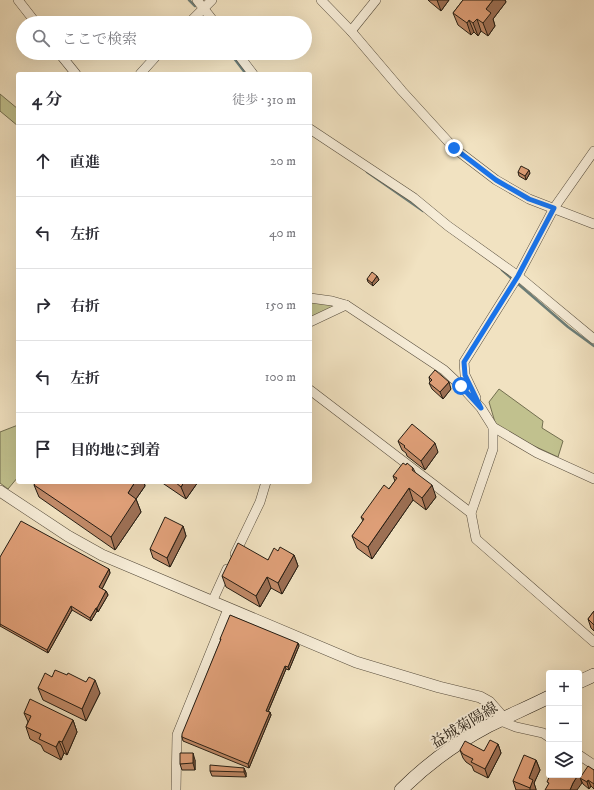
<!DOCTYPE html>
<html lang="ja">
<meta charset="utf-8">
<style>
:root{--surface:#fff;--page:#f7f7f7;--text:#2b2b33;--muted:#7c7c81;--line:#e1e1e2}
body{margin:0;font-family:"IM FELL DW Pica","Noto Serif JP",serif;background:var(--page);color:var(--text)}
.controls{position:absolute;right:12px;bottom:12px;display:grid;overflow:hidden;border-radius:4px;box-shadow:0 4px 16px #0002}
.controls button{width:36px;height:36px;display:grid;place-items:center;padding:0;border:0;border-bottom:1px solid var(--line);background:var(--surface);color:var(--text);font:20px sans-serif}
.stop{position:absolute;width:12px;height:12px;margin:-9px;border:3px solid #1a73e8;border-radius:50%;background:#fff}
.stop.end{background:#1a73e8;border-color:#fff;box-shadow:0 1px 4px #0008}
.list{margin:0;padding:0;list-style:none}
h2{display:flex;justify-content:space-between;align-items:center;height:52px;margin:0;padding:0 16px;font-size:17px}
h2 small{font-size:13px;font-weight:400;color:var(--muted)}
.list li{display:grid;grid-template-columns:26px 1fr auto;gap:12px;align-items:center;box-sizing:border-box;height:72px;padding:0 16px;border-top:1px solid var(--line)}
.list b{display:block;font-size:15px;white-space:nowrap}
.list em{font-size:13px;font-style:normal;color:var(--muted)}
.icon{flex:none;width:22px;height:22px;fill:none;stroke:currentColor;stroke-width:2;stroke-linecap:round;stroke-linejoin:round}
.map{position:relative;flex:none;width:594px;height:790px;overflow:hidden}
.search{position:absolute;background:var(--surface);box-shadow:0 4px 16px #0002;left:16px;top:16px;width:296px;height:44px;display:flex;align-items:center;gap:10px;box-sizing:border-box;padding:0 14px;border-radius:22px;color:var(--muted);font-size:15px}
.panel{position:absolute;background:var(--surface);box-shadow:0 4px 16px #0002;left:16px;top:72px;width:296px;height:412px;border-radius:4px}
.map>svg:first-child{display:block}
.green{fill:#c1c18e;stroke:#736f50}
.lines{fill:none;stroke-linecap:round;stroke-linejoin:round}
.stream{stroke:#6c7d77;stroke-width:2.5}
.minor-casing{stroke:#584e3e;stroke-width:10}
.tertiary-casing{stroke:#584e3e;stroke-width:12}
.secondary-casing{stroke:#251d13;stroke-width:14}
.minor{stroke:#f6ecd7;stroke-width:9}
.tertiary{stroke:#f6ecd7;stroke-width:11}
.secondary{stroke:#f6ecd7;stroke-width:13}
.wall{fill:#c18a68;stroke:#251d13}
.shaded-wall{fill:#9d7055;stroke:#251d13}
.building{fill:#e0a079;stroke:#251d13}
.route{stroke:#1a73e8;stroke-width:5}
.labels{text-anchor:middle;stroke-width:3.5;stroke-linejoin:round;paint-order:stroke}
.street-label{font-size:15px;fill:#251d13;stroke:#f6ecd7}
</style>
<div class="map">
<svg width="594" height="790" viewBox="0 0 594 790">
<rect width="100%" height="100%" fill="#f1e2c1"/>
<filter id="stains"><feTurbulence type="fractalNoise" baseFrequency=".005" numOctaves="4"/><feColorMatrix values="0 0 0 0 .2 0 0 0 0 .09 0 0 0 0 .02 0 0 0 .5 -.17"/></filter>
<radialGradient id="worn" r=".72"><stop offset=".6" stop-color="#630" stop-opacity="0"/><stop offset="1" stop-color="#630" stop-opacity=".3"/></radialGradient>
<g class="green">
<path d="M0,94L18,109V126L0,111Z"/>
<path d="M310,302L338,306L310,319Z"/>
<path d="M499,389L543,421L542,428L563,441L558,457L497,429L489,402Z"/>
<path d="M18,425V477L8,489L0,483V432Z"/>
</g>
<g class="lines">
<g class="stream">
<path d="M189,0L195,6"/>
<path d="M202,17L207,23"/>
<path d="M230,53L246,74"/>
<path d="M367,172L423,211"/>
<path d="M502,270L511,278"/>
<path d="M517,283L568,327L594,346"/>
</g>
<defs>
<g id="minor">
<path d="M18,0L36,23"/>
<path d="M197,0L215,23"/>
<path d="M321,0L351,31L402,91L454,148L496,180L529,199L594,224"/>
<path d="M189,23L212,0"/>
<path d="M351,31L376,0"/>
<path d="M59,53L76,74"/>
<path d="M237,53L253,74"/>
<path d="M140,74L159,53"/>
<path d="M310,129L414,198L448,226L518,276L594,339"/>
<path d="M310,298L332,301L346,305"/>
<path d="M310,322L346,305L444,370L461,386L481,408L493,427L537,453L594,479"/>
<path d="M310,390L471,513"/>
<path d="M476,398L465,375L464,362L518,276L554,208L594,151"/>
<path d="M493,427V449L471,513L476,539L594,642"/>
<path d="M235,554L260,502L266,482"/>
<path d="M212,602L227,569"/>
<path d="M501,721L516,727L543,733L549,737"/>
<path d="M579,755L594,765"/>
<path d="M176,790L177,735L228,609"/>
</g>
<path id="tertiary" d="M0,491L68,536L102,555L356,662L439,687L480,697L489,702L504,719"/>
<g id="secondary">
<path d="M579,682L594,675"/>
<path d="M401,790C426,765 456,743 488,726C508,716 529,707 549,697"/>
</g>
</defs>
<use href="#minor" class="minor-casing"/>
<use href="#tertiary" class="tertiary-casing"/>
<use href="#secondary" class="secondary-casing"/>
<use href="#minor" class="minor"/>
<use href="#tertiary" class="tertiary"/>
<use href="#secondary" class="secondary"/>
</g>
<g class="wall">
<path d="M428,0H449L441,11L429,1Z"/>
<path d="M463,0H505L506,2L493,19L495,26L488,36L481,31L478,36L474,32L471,35L458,25L453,13Z"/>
<path d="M518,172L530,173L526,180L519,176Z"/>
<path d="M377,276L379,280L373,286L368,282L367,279Z"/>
<path d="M429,377L451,389L443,399L432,389L429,383L430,382Z"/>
<path d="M398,441L438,452L425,470L407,456L406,453L402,450Z"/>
<path d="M406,465L413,468L415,472L436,497L426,510L413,500L372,559L357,548L352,536L363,521L361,517L389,489L395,481L393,476Z"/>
<path d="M36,482H144L145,486L136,499L141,512L115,550L39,497L34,485Z"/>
<path d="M161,482H198L186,499Z"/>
<path d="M183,526L186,536L170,567L153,558L150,549Z"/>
<path d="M278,551L294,555L298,566L282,594L271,588L260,607L226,587L222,576L268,560Z"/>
<path d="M0,557L109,569L110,573L102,589L106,591L108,595L98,612L97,611L91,621L72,610L48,653L0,626Z"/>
<path d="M594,611V631L591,628L588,619Z"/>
<path d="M220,639L298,643L299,646L289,670L286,669L268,712H270L271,715L249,768L183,741L182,737L221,641Z"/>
<path d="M52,677L100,693L86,721L43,700L38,688Z"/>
<path d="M24,713L73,720L77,732L67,755L64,753L61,760L44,751L41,745L30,739L26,727L28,722Z"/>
<path d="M498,744L501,753L488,778L474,771L472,766L466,762L463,758L460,750L484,751Z"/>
<path d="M195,760V770H182L180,764Z"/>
<path d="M536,760L540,770L534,783L536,790H516L513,781Z"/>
<path d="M244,768L246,773V777L212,776L210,771Z"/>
<path d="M594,770V789L591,786L589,789L583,784L580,778Z"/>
</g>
<g class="shaded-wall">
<path d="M437,0H449L441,11Z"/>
<path d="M493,0H505L506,2L493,19L495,26L488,36L483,23L486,9Z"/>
<path d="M477,19L481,31L478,36L473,23Z"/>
<path d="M469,20L474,32L471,35L467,23Z"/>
<path d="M529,170L530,173L526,180L525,176Z"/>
<path d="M377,276L379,280L373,286L372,283Z"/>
<path d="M449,382L451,389L443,399L440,392Z"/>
<path d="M435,443L438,452L425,470L421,461Z"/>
<path d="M135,482H144L145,486L136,499L141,512L115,550L111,537L128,493Z"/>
<path d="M184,482H198L186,499L181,487Z"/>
<path d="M432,485L436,497L426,510L422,498Z"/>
<path d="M409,488L413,500L372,559L368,547Z"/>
<path d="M183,526L186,536L170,567L167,558Z"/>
<path d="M294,555L298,566L282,594L278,583Z"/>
<path d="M109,569L110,573L101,591L99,587Z"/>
<path d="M267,577L271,588L260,607L256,596Z"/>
<path d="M106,591L108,595L98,612L97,608Z"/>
<path d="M71,606L72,610L48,653L47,650Z"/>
<path d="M96,608L97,611L91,621L90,618Z"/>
<path d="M298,643L299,646L289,670L288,667Z"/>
<path d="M285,666L286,669L267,714L266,711Z"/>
<path d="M95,680L100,693L86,721L82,709Z"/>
<path d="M270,712L271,715L249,768L248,764Z"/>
<path d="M73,720L77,732L67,755L62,742Z"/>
<path d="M59,741L64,753L61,760L56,747Z"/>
<path d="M498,744L501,753L488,778L485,769Z"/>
<path d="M193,753L195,760V770L193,763Z"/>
<path d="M536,760L540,770L534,783L536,789V790H530V788L529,778Z"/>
<path d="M244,768L246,773V777L244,772Z"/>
<path d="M578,775H579L582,783L577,790H570L573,783Z"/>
<path d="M588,780L591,786L589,789L587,782Z"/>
</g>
<g class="building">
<path d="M463,0H493L486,9L491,13L483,23L477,19L473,23L469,20L467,23L453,13Z"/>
<path d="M521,166L529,170L525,176L518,172Z"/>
<path d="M372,272L377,276L372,283L367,279Z"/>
<path d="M435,370L449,382L440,392L429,383L432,380L429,377Z"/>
<path d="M412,424L435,443L421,461L404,447L405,446L398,441Z"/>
<path d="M403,463L406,465L407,463L413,468L412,470L432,485L422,498L409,488L368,547L352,536L364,519L361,517L384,485L389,489L397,478L393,476Z"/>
<path d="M36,482H135L128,493L136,499L111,537L34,485Z"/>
<path d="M175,482H184L181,487Z"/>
<path d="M165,517L183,526L167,558L150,549Z"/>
<path d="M21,521L109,569L99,587L106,591L97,608H96L90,618L71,606L47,650L0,624V557Z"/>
<path d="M238,543L268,560L274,548L278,551L280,547L294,555L278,583L267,577L256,596L222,576Z"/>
<path d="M594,611V625L588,619Z"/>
<path d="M230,615L298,643L288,667L285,666L266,711L270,712L248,764L182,737V734L221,639H220Z"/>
<path d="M55,670L67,675L68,673L86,682L89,677L95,680L82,709L38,688L45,673L52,677Z"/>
<path d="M30,699L73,720L62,742L59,741L56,747L39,739L41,734L26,727L31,716L24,713Z"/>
<path d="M490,740L498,744L485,769L471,762L473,759L463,754L460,750L465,741L484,751Z"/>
<path d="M180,753H193V763L180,764Z"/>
<path d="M524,755L536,760L529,778L533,780L530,788L513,781Z"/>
<path d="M210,765L244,768V772L210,771Z"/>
<path d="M588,766L594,770V784L588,780L587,782L580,778Z"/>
<path d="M550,775H578L573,783L570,790H545L549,783L547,782Z"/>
</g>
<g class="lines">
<path class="route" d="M454,148L496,180L529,199L554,208L518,276L464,362L465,375L481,408L461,386"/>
</g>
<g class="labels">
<g class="street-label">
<text transform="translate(464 725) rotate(-31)" y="5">益城菊陽線</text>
</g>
</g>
<rect width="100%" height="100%" filter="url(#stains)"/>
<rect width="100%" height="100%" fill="url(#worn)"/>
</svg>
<div class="controls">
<button>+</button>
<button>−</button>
<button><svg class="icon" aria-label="layers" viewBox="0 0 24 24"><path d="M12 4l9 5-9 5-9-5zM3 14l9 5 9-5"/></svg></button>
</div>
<div class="stop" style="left:461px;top:386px"></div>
<div class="stop end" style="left:454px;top:148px"></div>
<div class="search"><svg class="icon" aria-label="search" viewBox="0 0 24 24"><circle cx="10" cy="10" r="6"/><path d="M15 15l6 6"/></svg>ここで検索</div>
<section class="panel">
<h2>4 分<small>徒歩 · 310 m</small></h2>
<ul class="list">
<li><svg class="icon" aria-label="ahead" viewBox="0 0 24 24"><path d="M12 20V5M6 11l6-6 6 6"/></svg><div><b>直進</b></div><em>20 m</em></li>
<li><svg class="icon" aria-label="left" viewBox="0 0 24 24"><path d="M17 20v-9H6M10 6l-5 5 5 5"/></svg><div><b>左折</b></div><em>40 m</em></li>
<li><svg class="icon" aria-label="right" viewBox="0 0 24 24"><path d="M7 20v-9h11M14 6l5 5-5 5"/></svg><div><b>右折</b></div><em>150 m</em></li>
<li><svg class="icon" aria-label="left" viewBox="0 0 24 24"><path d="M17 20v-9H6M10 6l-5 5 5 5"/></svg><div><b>左折</b></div><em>100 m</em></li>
<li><svg class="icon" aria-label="arrive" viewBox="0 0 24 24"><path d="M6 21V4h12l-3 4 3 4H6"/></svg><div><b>目的地に到着</b></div></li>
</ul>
</section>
</div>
